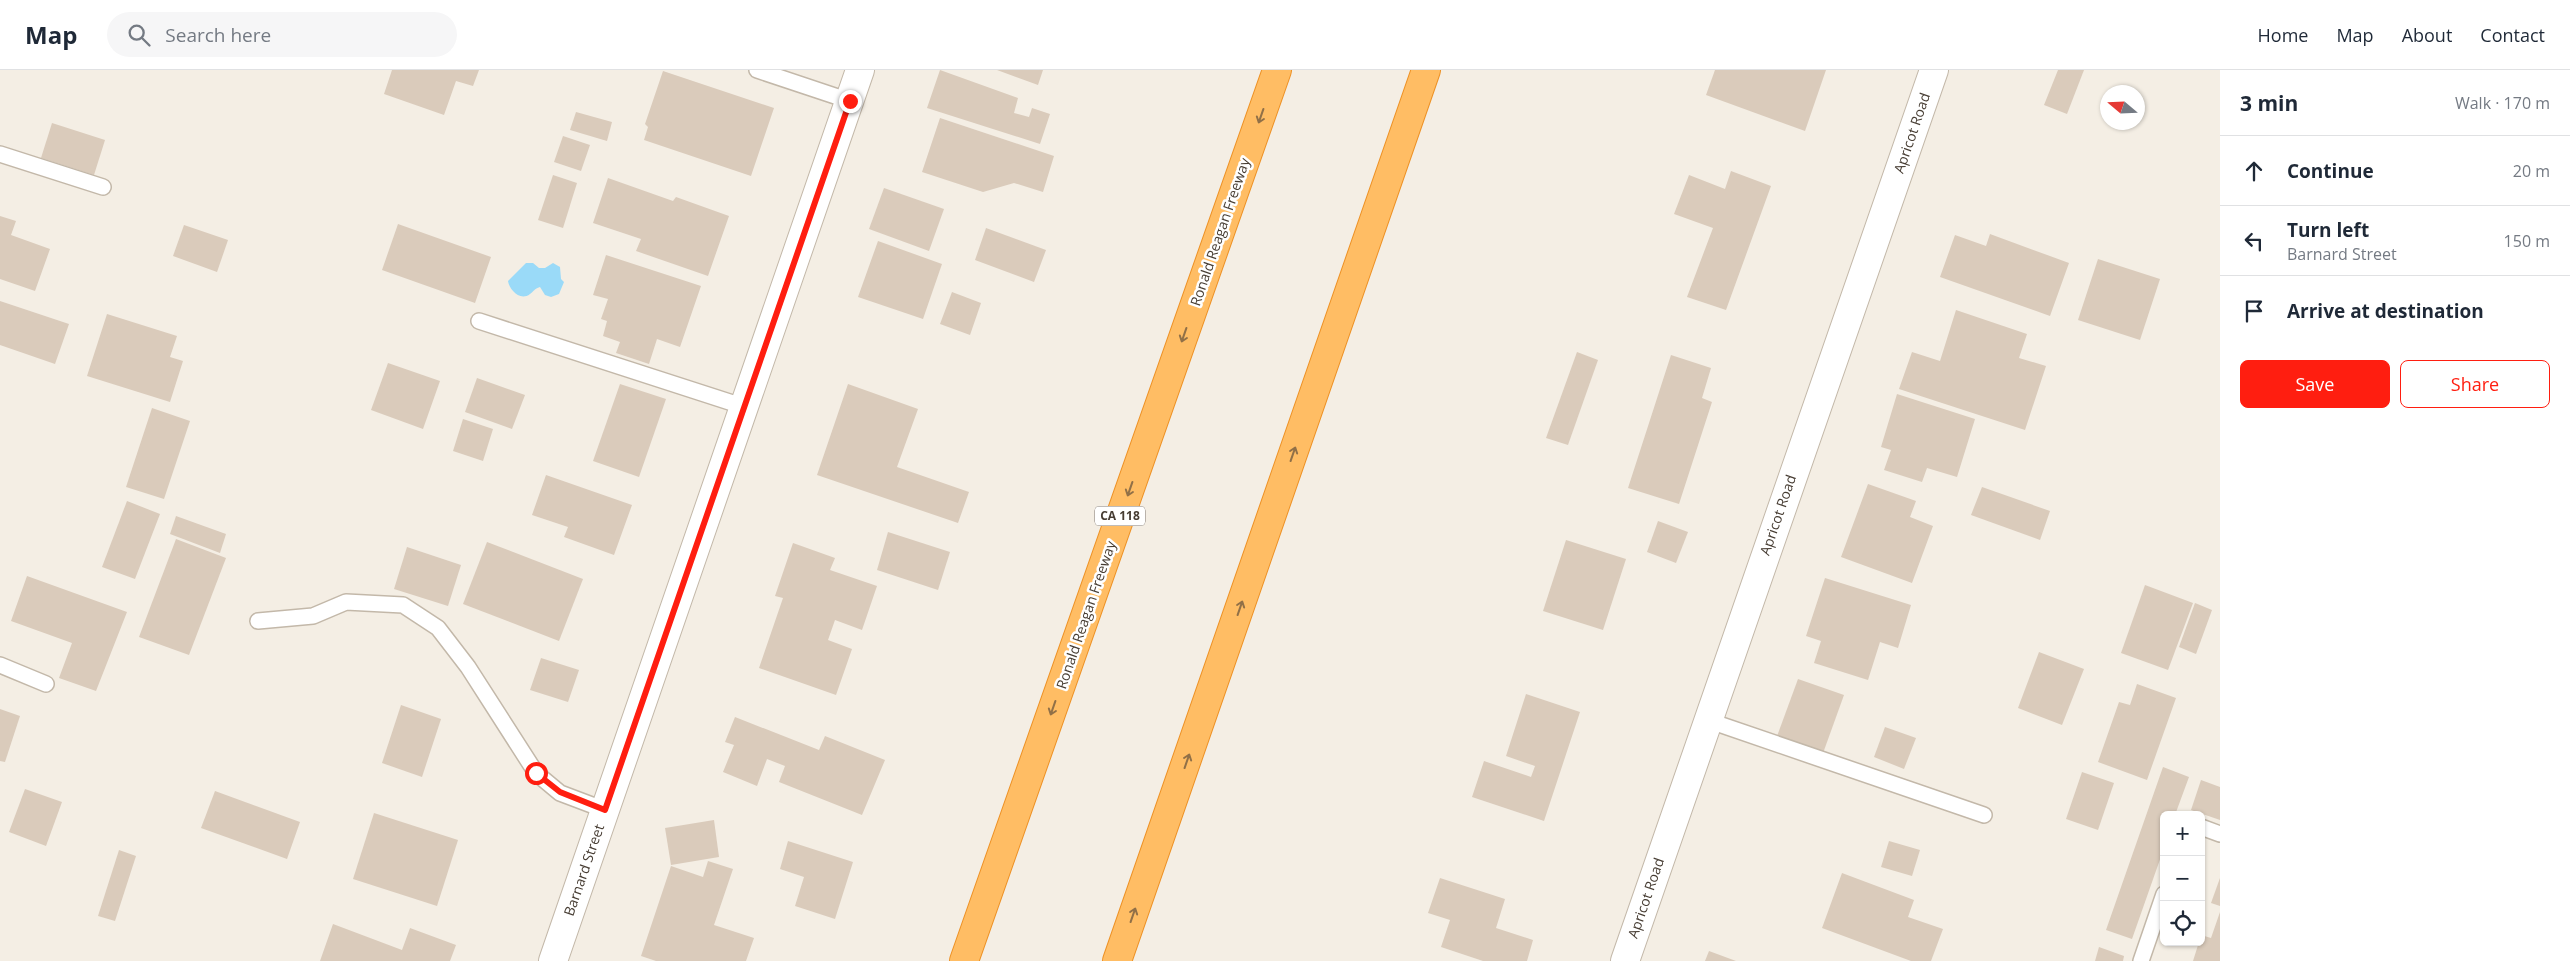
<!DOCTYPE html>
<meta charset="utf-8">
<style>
:root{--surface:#fff;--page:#f6f6f7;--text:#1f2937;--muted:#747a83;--line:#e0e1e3;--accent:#ff1e10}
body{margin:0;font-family:"Open Sans",sans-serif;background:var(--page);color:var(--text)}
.controls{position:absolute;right:15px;bottom:15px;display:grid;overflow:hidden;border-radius:8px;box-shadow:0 1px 4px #0004}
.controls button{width:45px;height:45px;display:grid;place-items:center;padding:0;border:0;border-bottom:1px solid var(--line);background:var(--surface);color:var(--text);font:25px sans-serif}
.compass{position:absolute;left:2100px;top:15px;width:45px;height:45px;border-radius:50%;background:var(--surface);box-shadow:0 1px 4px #0004;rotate:289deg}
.stop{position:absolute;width:15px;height:15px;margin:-11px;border:4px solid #ff1e10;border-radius:50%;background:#fff}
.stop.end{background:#ff1e10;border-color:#fff;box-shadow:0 1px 5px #0008}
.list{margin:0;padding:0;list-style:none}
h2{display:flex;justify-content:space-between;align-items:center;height:65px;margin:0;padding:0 20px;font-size:21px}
h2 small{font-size:16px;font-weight:400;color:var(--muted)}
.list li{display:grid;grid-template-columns:32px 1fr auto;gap:15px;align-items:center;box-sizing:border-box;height:70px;padding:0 20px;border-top:1px solid var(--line)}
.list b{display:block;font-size:19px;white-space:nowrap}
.list p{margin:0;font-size:16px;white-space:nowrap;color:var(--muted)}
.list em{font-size:16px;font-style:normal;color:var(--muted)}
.actions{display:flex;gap:10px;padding:15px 20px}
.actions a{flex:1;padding:11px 0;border:1px solid var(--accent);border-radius:8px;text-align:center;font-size:18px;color:var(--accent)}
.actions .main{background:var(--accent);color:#fff}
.icon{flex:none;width:28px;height:28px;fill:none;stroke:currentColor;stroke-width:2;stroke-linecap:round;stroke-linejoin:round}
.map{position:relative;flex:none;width:2220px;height:891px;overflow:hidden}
header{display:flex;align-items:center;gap:30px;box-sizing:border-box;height:70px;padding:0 25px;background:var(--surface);border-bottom:1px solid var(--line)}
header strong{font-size:24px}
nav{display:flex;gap:28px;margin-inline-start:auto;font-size:18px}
.search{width:350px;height:45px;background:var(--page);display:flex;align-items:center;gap:12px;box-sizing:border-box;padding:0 18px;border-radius:28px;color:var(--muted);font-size:19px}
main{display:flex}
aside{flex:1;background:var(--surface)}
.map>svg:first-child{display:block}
.water{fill:#9adaf8}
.building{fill:#dacbbb}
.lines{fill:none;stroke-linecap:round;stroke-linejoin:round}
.lane-casing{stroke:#c3b8a9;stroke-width:18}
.street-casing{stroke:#c3b8a9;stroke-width:30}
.highway-casing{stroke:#ed9125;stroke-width:30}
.lane{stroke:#fff;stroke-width:15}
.street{stroke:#fff;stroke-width:28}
.highway{stroke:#ffbd64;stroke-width:28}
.oneway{stroke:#917047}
.route{stroke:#ff1e10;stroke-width:6}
.labels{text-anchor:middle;stroke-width:5;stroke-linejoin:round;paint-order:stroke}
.shield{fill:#fff;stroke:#7e7770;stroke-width:1}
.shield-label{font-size:12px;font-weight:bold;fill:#473d33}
.street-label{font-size:14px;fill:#473d33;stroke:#fff}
</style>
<header>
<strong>Map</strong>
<div class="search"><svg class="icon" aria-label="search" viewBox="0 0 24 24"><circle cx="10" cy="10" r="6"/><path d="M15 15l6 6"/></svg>Search here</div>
<nav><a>Home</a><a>Map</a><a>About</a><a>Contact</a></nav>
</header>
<main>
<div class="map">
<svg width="2220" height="891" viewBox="0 0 2220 891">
<rect width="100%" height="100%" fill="#f4eee4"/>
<path class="water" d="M526,193H533L539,198H545L553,193L560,197L561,209L564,212L559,224L551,227L545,225L540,217C534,219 534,221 530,224C520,232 509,219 508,211Z"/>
<g class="building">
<path d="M392,0H479L473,16L456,11L444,45L384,24Z"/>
<path d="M940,0L1018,28L1014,43L1029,47L1032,38L1050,44L1040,74L927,38Z"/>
<path d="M997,0H1043L1038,15Z"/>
<path d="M1715,0H1826L1805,61L1706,25Z"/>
<path d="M2058,0H2084L2067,44L2044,35Z"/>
<path d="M663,1L774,38L751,106L644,70L648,57L645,54Z"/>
<path d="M576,42L612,52L607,71L570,60Z"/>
<path d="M940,48L1054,86L1043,122L1014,113L983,122L922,102Z"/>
<path d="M52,53L105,70L94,105L41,88Z"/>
<path d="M563,66L590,75L581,101L554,92Z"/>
<path d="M1731,101L1771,116L1726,240L1687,227L1713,158L1674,144L1689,105L1725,119Z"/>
<path d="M553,105L577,113L563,158L538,150Z"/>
<path d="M608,108L673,131L676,127L729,146L708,206L636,181L641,169L593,153Z"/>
<path d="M884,118L944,139L929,181L869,159Z"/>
<path d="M0,146L16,151L11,165L50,179L35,221L0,209Z"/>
<path d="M398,154L491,187L475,233L382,200Z"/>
<path d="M184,155L228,170L217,202L173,186Z"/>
<path d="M986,158L1046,180L1034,212L975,190Z"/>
<path d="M1990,164L2069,193L2050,246L1940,207L1955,165L1986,176Z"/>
<path d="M878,171L942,194L923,249L858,227Z"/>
<path d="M606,185L701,216L680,277L657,269L649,294L616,283L620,272L603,266L607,251L601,249L608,229L593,225Z"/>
<path d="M2098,189L2160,209L2140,270L2078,250Z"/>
<path d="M952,222L981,233L970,265L940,254Z"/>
<path d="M0,231L69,254L55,294L0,275Z"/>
<path d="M1956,240L2027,264L2019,288L2046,296L2025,360L1899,319L1912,282L1940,291Z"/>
<path d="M107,244L177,266L170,287L183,291L170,332L87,306Z"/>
<path d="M1577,282L1598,290L1568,375L1546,368Z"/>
<path d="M1671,285L1711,298L1702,328L1712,332L1679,434L1628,418Z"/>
<path d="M388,293L440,311L423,359L371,340Z"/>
<path d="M477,308L525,325L512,359L465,342Z"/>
<path d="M620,314L666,329L639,407L593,391Z"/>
<path d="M848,314L918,339L897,397L969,422L958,453L817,405Z"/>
<path d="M1897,324L1975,349L1957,407L1927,398L1922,412L1884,400L1891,380L1881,377Z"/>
<path d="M152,338L190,351L164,429L126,417Z"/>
<path d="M463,349L493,359L483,391L453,381Z"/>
<path d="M546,405L632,435L614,485L564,467L568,457L532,445Z"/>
<path d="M1868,414L1916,431L1910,447L1933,456L1912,513L1841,487Z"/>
<path d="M1982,417L2050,441L2040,470L1971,445Z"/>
<path d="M127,431L160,444L135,509L102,497Z"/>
<path d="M176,446L226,464L220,483L170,464Z"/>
<path d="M1658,451L1688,462L1676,493L1647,482Z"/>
<path d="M888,462L950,482L938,520L877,500Z"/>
<path d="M176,469L226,488L189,585L139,567Z"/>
<path d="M1566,470L1626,489L1603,560L1543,541Z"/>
<path d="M487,472L583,509L559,571L463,534Z"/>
<path d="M793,473L835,488L830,500L877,516L862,560L835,550L828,570L852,579L836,625L759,598L783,528L775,526Z"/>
<path d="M407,477L461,495L448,536L394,519Z"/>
<path d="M27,506L127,542L96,621L59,608L72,573L11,551Z"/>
<path d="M1825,508L1911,535L1898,578L1880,572L1868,610L1814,593L1821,571L1806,566Z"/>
<path d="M2145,515L2193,533L2168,600L2121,583Z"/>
<path d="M2195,533L2212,540L2196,584L2179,577Z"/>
<path d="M2039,582L2084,599L2062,655L2018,638Z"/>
<path d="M541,588L579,600L568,632L530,620Z"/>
<path d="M1798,609L1844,625L1822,686L1776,669Z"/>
<path d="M2137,614L2176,628L2147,710L2098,692L2119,632L2130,635Z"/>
<path d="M1526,624L1580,642L1544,751L1472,727L1484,691L1531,707L1535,696L1506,686Z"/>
<path d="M401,635L441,649L422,707L382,693Z"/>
<path d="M0,639L20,646L5,692L0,691Z"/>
<path d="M735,647L819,680L825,666L885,690L862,745L779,712L785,696L767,689L757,716L723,702L734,675L725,672Z"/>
<path d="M1885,657L1916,668L1904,699L1874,687Z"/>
<path d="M2163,697L2189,707L2175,745H2164V778L2132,869L2106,860Z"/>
<path d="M2082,702L2114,713L2098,760L2066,749Z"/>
<path d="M2201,710L2220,717V750L2191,740Z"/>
<path d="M25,719L62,732L46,776L9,762Z"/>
<path d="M215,721L300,752L287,789L201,758Z"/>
<path d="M374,743L458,770L437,836L353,809Z"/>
<path d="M714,750L719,787L671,795L665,758Z"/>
<path d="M788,771L853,792L835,849L795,836L804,807L780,799Z"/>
<path d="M1889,771L1920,780L1912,806L1881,797Z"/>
<path d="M119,780L136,786L115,851L98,846Z"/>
<path d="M708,791L733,799L714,855L754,868L746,891H656L641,886L671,796L703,807Z"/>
<path d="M1842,803L1914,830L1908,847L1943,859L1931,891H1911L1822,858Z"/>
<path d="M1440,808L1505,829L1496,858L1533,870L1527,891H1483L1441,877L1450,850L1428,843Z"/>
<path d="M2220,808V836L2211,833Z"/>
<path d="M2220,842V891H2193L2199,872H2201V865L2211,868Z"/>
<path d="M333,854L402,880L410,858L456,875L450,891H320Z"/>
<path d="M2099,877L2124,886L2123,891H2095Z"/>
<path d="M1709,881L1736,891H1705Z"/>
</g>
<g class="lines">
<defs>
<g id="lane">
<path d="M757,0L850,31"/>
<path d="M0,84L103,117"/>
<path d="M479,251L745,337"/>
<path d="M258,551L313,546L346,532L403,535L438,558L468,597L536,703L560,723L605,740"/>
<path d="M0,595L46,614"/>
<path d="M1707,650L1984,745"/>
<path d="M2201,757L2220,764"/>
<path d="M2141,891L2164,824"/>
</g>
<g id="street">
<path d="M553,891L860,0"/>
<path d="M1625,891L1934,0"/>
</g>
<g id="highway">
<path d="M964,891L1277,0"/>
<path d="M1117,891L1426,0"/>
</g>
</defs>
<use href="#lane" class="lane-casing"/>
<use href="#street" class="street-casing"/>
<use href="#highway" class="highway-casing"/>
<use href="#lane" class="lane"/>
<use href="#street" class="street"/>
<use href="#highway" class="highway"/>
</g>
<defs><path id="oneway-shaft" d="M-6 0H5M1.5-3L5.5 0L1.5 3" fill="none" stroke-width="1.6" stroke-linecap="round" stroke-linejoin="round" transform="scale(1.25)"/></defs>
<g class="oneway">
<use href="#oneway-shaft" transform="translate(1261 46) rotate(109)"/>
<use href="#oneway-shaft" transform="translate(1184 265) rotate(109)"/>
<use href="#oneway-shaft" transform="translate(1293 384) rotate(-71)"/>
<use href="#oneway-shaft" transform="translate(1130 419) rotate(109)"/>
<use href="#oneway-shaft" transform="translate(1240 538) rotate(-71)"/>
<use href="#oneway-shaft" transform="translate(1053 638) rotate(109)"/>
<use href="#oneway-shaft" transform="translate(1187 691) rotate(-71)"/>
<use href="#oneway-shaft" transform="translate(1133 845) rotate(-71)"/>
</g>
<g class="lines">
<path class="route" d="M536,703L560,722L605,740L850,31"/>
</g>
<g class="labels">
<rect class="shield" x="1095" y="436.5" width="50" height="19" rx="4"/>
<g class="shield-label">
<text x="1120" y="450">CA 118</text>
</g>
<g class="street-label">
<text transform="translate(1912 63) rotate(-71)" y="5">Apricot Road</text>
<text transform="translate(1220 162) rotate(-71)" y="5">Ronald Reagan Freeway</text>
<text transform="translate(1778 445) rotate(-71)" y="5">Apricot Road</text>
<text transform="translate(1086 545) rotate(-71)" y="5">Ronald Reagan Freeway</text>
<text transform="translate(584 800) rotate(-71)" y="5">Barnard Street</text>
<text transform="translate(1646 828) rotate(-71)" y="5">Apricot Road</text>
</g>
</g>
</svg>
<div class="controls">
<button>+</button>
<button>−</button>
<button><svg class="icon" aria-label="locate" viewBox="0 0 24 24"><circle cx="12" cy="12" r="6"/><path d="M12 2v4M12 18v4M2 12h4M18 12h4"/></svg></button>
</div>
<svg class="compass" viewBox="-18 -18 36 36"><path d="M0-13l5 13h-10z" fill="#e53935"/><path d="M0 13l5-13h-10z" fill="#747a83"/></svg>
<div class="stop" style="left:536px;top:703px"></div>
<div class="stop end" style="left:850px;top:31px"></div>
</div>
<aside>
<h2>3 min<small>Walk · 170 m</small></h2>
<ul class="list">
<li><svg class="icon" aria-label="ahead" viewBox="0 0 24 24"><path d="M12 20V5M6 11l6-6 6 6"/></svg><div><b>Continue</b></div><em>20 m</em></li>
<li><svg class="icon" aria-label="left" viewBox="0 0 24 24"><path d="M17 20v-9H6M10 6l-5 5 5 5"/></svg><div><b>Turn left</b><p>Barnard Street</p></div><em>150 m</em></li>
<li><svg class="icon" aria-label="arrive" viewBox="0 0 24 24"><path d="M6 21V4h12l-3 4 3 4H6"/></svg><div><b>Arrive at destination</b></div></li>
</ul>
<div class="actions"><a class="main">Save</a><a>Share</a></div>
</aside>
</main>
